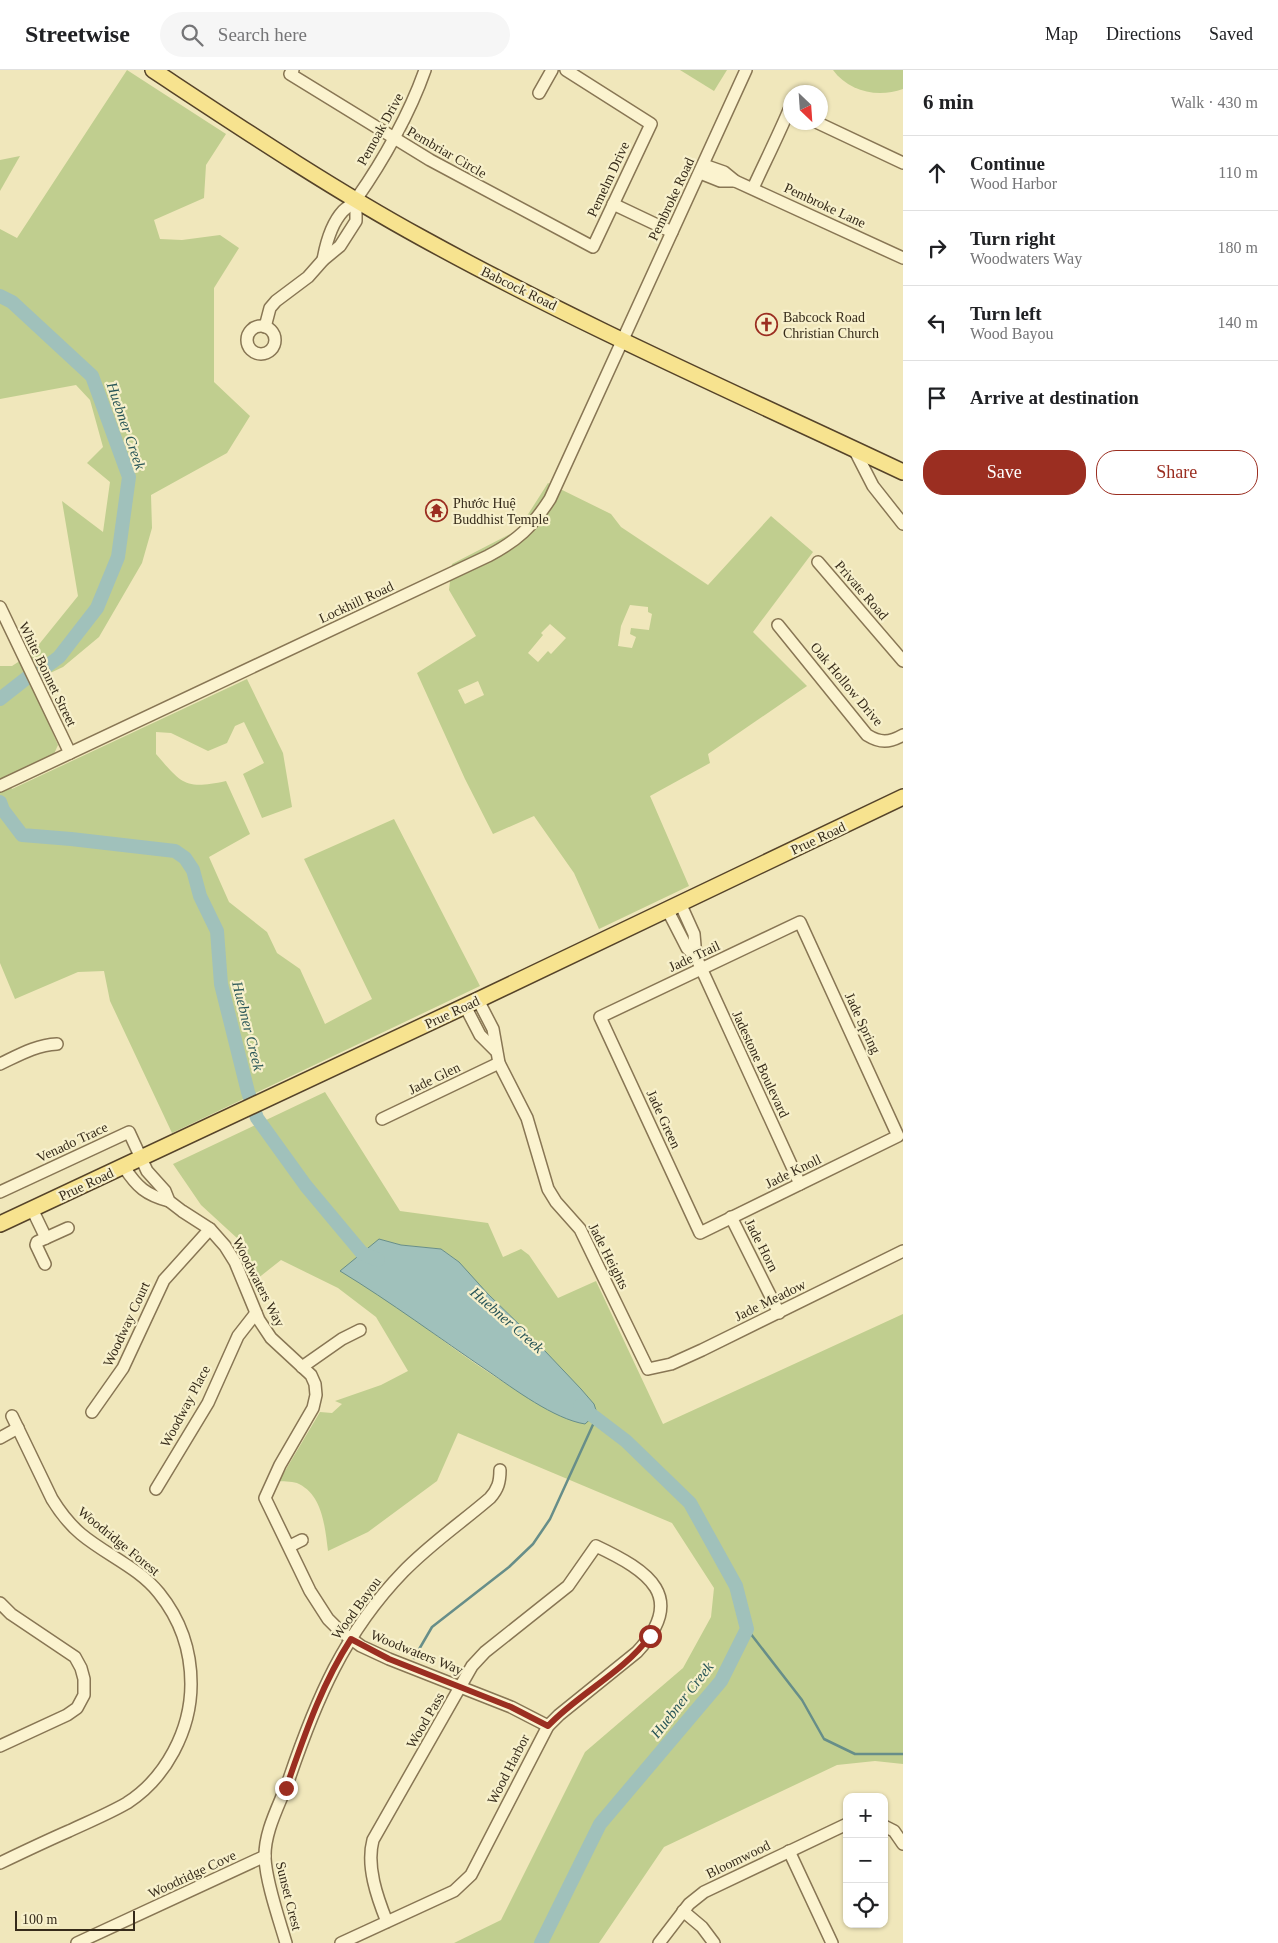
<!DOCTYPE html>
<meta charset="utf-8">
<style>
:root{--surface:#fff;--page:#f6f6f6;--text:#202124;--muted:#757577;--line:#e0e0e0;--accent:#9b2e21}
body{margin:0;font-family:Georgia,serif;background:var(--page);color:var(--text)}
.controls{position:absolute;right:15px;bottom:15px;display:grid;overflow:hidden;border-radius:10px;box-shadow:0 1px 4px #0004}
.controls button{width:45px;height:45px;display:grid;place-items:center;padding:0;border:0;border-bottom:1px solid var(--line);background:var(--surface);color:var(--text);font:25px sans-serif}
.compass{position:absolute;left:783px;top:15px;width:45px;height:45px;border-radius:50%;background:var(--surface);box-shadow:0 1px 4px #0004;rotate:155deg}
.scale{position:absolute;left:15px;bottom:12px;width:120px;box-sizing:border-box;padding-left:5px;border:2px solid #362b1a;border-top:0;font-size:14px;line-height:18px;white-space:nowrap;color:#362b1a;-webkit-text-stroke:4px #f7f0cb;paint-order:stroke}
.stop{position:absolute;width:15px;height:15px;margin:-11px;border:4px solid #9b2e21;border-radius:50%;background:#fff}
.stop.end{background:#9b2e21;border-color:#fff;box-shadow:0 1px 5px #0008}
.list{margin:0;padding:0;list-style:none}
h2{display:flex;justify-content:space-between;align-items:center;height:65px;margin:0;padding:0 20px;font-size:21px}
h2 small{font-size:16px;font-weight:400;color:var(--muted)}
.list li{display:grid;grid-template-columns:32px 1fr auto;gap:15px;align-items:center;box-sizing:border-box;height:75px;padding:0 20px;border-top:1px solid var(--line)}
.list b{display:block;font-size:19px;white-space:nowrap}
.list p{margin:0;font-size:16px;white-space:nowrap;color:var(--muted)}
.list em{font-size:16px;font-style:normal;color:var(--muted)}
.actions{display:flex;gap:10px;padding:15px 20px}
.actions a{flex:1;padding:11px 0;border:1px solid var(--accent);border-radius:20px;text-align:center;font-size:18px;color:var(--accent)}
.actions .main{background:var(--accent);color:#fff}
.icon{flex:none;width:28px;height:28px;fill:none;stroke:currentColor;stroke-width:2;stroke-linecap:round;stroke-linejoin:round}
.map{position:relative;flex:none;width:903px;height:1873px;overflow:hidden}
header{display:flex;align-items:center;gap:30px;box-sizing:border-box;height:70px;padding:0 25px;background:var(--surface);border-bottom:1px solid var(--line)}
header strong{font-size:24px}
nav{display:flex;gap:28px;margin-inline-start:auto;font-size:18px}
.search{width:350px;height:45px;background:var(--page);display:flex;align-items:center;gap:12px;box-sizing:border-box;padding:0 18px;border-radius:28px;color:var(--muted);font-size:19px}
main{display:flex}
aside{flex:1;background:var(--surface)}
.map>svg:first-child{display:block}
.green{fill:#c0ce8f;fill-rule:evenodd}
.water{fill:#a0c1bb;stroke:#678e89}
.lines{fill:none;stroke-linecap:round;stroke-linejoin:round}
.stream{stroke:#678e89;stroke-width:2.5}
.river{stroke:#a0c1bb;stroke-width:14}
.minor-casing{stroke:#887654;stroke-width:14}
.major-casing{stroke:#554329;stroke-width:18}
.minor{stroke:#fbf3cf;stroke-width:11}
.major{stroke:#f7e38f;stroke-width:15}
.route{stroke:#9b2e21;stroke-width:6}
.labels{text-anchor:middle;stroke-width:4.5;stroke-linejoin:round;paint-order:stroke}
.street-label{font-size:14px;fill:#362b1a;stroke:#f7f0cb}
.poi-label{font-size:14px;fill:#362b1a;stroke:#f7f0cb;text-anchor:start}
.water-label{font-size:15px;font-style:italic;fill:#285557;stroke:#f7f0cb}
</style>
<header>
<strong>Streetwise</strong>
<div class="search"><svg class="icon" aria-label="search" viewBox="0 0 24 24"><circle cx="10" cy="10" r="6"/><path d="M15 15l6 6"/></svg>Search here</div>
<nav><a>Map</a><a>Directions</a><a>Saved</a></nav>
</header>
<main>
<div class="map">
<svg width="903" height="1873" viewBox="0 0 903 1873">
<rect width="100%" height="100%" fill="#f0e7bb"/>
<g class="green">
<path d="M127,0L226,64L206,95L204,128L154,150L160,169L182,170L220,165L239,178L214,218V312L250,346L227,383L151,425L152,458L142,493L99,567L63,597L31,612L58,675L54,684L7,708L12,719L247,609L283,683L292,737L262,748L243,704L264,693L244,652L235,656L227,673L208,681L171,663L156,662V684C182,714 185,720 226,711L250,764L209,787L229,832L267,862L277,883L300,899L325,954L372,929L304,789L394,749L480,916L172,1063L110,931L104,901L78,902L15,929L0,893V596H12L32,583L78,526L62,431L103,462L110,412L87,393L103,377L90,330L76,315L0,329V159L17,168Z"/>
<path d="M680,0H727L714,21Z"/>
<path d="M833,0H903V19C878,28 849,22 833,0Z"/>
<path d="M20,86L0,121V90Z"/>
<path d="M548,413L611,444L621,457L708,515L771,446L813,482L753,562L807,616L708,684L710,693L650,726L689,816L599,859L574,803L534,746L493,764L465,709L417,603L476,566L449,520L452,494L518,460ZM630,535L648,537V542L652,544L649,560L631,558L630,564L636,567L632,578L618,576L621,556ZM550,554L566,568L551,584L548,581L538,592L528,583L543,565L541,563ZM478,611L484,625L465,634L458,620Z"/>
<path d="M325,1022L400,1141L488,1153L503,1187L521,1179L529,1185L558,1228L596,1211L663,1354L903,1244V1694L875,1691L837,1695L664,1777L599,1873H454L501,1850L585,1682L683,1598L711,1547L714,1518L672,1453L458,1363L437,1411L368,1462L328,1481C325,1458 323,1426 299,1414C294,1411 285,1412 279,1411L320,1342L332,1343L342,1334L335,1331L381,1315L408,1301L376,1247L338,1218L281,1190L257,1209L238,1169L201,1135L173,1094ZM379,1169L401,1175L441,1179L459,1192L467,1203L527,1262L594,1334L577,1352C508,1322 447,1273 387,1229Z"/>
</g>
<path class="water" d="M379,1169L401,1175L441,1179L459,1192L488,1224L527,1262L581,1319L594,1334L597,1343L585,1354C554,1349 514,1319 488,1301C439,1268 391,1232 340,1201Z"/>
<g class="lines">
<g class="stream">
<path d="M747,1559L802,1630L824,1669L855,1684H903"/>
<path d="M414,1588L432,1557L509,1497L533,1474L550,1449L596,1348"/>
</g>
<g class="river">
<path d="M0,226L12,232L92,306L129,407L118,487L97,538L59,587L39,602"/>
<path d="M0,629L28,607"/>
<path d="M0,732L3,740L22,765L71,769L175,781L185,788L193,800L200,826L217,861L221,914L248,1022L257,1048L306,1116L362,1183L378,1190"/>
<path d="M541,1873L600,1754L721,1611L747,1559L736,1516L690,1433L626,1371L580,1336"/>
</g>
<defs>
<g id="minor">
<path d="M293,0L290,4L430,90L593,177L651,54L566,0"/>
<path d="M539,23L552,0"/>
<path d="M816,52L903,93"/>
<path d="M704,95L724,102L735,111L903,188"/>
<path d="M700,103L720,111H735"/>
<path d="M753,118C765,92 778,66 789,40L790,41"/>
<path d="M613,134L672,162"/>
<path d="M323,190C326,173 331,154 343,141C348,136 354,134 357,128C383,91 410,43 425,0"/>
<circle cx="261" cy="270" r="14"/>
<path d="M265,257L270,238L276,231L308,207L323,190L340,176L356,151V131"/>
<path d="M854,379L873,416L903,454"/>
<path d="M818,492L903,591"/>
<path d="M0,537L70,683"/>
<path d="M778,555L867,665C880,673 889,673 903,665"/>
<path d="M0,716L488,486C517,471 532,457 550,429L746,0"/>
<path d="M680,833L694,864L696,887"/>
<path d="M667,839L687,878L696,887L800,1114"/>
<path d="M800,852L898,1066L700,1163L600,947Z"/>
<path d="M478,930L493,959L499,993L527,1048L548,1119L556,1132L580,1159L648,1299L671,1294L702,1280L903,1181"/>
<path d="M465,936L480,965L495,980"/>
<path d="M0,994C19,985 36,975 57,974"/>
<path d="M382,1049L499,993"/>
<path d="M124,1097C137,1117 146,1125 169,1131"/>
<path d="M0,1122L129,1062L147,1101L165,1121L169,1131L182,1141L210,1159L225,1176L235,1192L259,1250L271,1268L311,1305L315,1314L316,1325L313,1338L280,1395L265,1428L310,1521L328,1549L339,1560L361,1576L389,1589L511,1637L548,1656"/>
<path d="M32,1139L46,1168"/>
<path d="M731,1147L779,1243"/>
<path d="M45,1194L36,1175L37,1172L68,1158"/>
<path d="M302,1297L342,1269L360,1260"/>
<path d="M92,1342L123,1298L164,1210L210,1159"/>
<path d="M0,1368L18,1358"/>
<path d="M156,1419L208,1333L238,1266L256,1243"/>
<path d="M290,1476L302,1470"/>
<path d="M0,1533L11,1544L75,1587L81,1598L84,1609V1625L77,1638L67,1645L0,1676"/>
<path d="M884,1756L894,1761L903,1774"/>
<path d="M789,1781L832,1873"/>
<path d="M0,1793C23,1782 46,1771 69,1761C88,1752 108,1744 127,1733C166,1708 191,1660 191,1614C191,1581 180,1549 159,1523C138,1497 106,1485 81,1464C69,1454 60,1442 52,1429L12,1346"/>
<path d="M683,1841L702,1857L714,1873"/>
<path d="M77,1873L265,1786"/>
<path d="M286,1873C279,1849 266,1812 265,1788C264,1761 280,1734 289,1709C316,1630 344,1563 403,1502C430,1474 461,1453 490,1428C498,1419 500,1412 500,1400"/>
<path d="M341,1873L454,1821L471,1805L548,1656L559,1645L637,1582C688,1527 649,1501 596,1476L568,1516L485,1582L472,1596L373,1770C366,1796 377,1827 387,1852"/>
<path d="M659,1873L689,1834L704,1822L847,1754"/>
</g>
<g id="major">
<path d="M153,0C241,58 329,117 422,168C578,254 742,326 903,402"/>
<path d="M0,1154L478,930L903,727"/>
</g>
</defs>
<use href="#minor" class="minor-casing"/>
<use href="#major" class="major-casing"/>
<use href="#minor" class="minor"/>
<use href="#major" class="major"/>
</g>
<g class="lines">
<path class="route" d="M286,1718C304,1667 321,1615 351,1569L389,1589L511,1637L548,1656C579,1623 623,1603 650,1566"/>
</g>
<defs>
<symbol id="church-ring" viewBox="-11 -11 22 22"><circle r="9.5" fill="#f7f0cb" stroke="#9b2e21" stroke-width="1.5"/><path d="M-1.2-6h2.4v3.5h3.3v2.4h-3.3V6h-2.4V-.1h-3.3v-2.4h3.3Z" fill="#9b2e21"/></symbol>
<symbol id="temple-ring" viewBox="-11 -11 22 22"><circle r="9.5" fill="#f7f0cb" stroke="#9b2e21" stroke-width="1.5"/><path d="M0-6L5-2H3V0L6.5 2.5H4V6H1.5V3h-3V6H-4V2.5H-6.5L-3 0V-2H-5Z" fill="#9b2e21"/></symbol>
</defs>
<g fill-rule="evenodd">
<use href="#church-ring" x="754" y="242" width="25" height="25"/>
<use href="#temple-ring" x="424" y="428" width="25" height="25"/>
</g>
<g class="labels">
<g class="street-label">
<text transform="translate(380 59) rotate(-61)" y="5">Pemoak Drive</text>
<text transform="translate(447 82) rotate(30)" y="5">Pembriar Circle</text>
<text transform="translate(608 109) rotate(-65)" y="5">Pemelm Drive</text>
<text transform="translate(671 129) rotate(-65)" y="5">Pembroke Road</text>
<text transform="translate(825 135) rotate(25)" y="5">Pembroke Lane</text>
<text transform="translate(519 218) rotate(26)" y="5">Babcock Road</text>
<text transform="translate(862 520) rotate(49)" y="5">Private Road</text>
<text transform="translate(356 532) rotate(-25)" y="5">Lockhill Road</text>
<text transform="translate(48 604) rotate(64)" y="5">White Bonnet Street</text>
<text transform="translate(847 614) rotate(50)" y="5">Oak Hollow Drive</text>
<text transform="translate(818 768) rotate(-25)" y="5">Prue Road</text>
<text transform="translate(694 886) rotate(-25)" y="5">Jade Trail</text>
<text transform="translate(452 942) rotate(-25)" y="5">Prue Road</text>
<text transform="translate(863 953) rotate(65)" y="5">Jade Spring</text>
<text transform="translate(761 994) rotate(65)" y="5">Jadestone Boulevard</text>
<text transform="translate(434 1008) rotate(-26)" y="5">Jade Glen</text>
<text transform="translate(664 1049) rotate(65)" y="5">Jade Green</text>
<text transform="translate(72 1072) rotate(-25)" y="5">Venado Trace</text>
<text transform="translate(793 1101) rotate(-26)" y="5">Jade Knoll</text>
<text transform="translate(86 1114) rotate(-25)" y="5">Prue Road</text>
<text transform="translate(762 1175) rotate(63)" y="5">Jade Horn</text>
<text transform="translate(609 1186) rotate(63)" y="5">Jade Heights</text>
<text transform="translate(259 1212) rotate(63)" y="5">Woodwaters Way</text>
<text transform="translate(770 1230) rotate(-26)" y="5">Jade Meadow</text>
<text transform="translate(126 1254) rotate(-65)" y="5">Woodway Court</text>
<text transform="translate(185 1336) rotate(-62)" y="5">Woodway Place</text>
<text transform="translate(119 1471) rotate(39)" y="5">Woodridge Forest</text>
<text transform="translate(356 1538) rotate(-54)" y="5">Wood Bayou</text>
<text transform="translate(417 1582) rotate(22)" y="5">Woodwaters Way</text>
<text transform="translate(425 1650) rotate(-60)" y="5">Wood Pass</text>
<text transform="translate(508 1699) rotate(-63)" y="5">Wood Harbor</text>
<text transform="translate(738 1789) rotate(-26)" y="5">Bloomwood</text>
<text transform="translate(192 1804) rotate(-25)" y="5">Woodridge Cove</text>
<text transform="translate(289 1826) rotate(76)" y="5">Sunset Crest</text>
</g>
<g class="poi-label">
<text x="783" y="252">Babcock Road<tspan x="783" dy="16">Christian Church</tspan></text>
<text x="453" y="438">Phước Huệ<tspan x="453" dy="16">Buddhist Temple</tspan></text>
</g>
<g class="water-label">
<text transform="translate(126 356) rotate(71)" y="5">Huebner Creek</text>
<text transform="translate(248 956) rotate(76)" y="5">Huebner Creek</text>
<text transform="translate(507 1250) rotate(41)" y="5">Huebner Creek</text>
<text transform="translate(682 1630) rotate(-52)" y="5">Huebner Creek</text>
</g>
</g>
</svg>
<div class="controls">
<button>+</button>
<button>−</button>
<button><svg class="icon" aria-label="locate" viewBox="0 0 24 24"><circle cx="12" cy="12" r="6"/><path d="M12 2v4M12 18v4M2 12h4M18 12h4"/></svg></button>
</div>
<svg class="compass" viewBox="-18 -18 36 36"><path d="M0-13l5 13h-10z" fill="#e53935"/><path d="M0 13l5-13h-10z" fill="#757577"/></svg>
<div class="scale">100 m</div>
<div class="stop" style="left:650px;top:1566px"></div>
<div class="stop end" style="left:286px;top:1718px"></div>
</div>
<aside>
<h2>6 min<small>Walk · 430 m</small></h2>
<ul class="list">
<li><svg class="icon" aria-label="ahead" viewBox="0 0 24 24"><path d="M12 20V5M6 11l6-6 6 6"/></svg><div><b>Continue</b><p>Wood Harbor</p></div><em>110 m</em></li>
<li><svg class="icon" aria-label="right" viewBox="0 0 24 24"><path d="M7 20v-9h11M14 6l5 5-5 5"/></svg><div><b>Turn right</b><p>Woodwaters Way</p></div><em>180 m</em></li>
<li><svg class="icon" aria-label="left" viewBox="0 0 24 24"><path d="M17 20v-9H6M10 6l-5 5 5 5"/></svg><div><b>Turn left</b><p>Wood Bayou</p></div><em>140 m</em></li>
<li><svg class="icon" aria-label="arrive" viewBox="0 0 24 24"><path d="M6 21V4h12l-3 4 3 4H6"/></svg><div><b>Arrive at destination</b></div></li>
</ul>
<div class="actions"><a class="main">Save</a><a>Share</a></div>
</aside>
</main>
